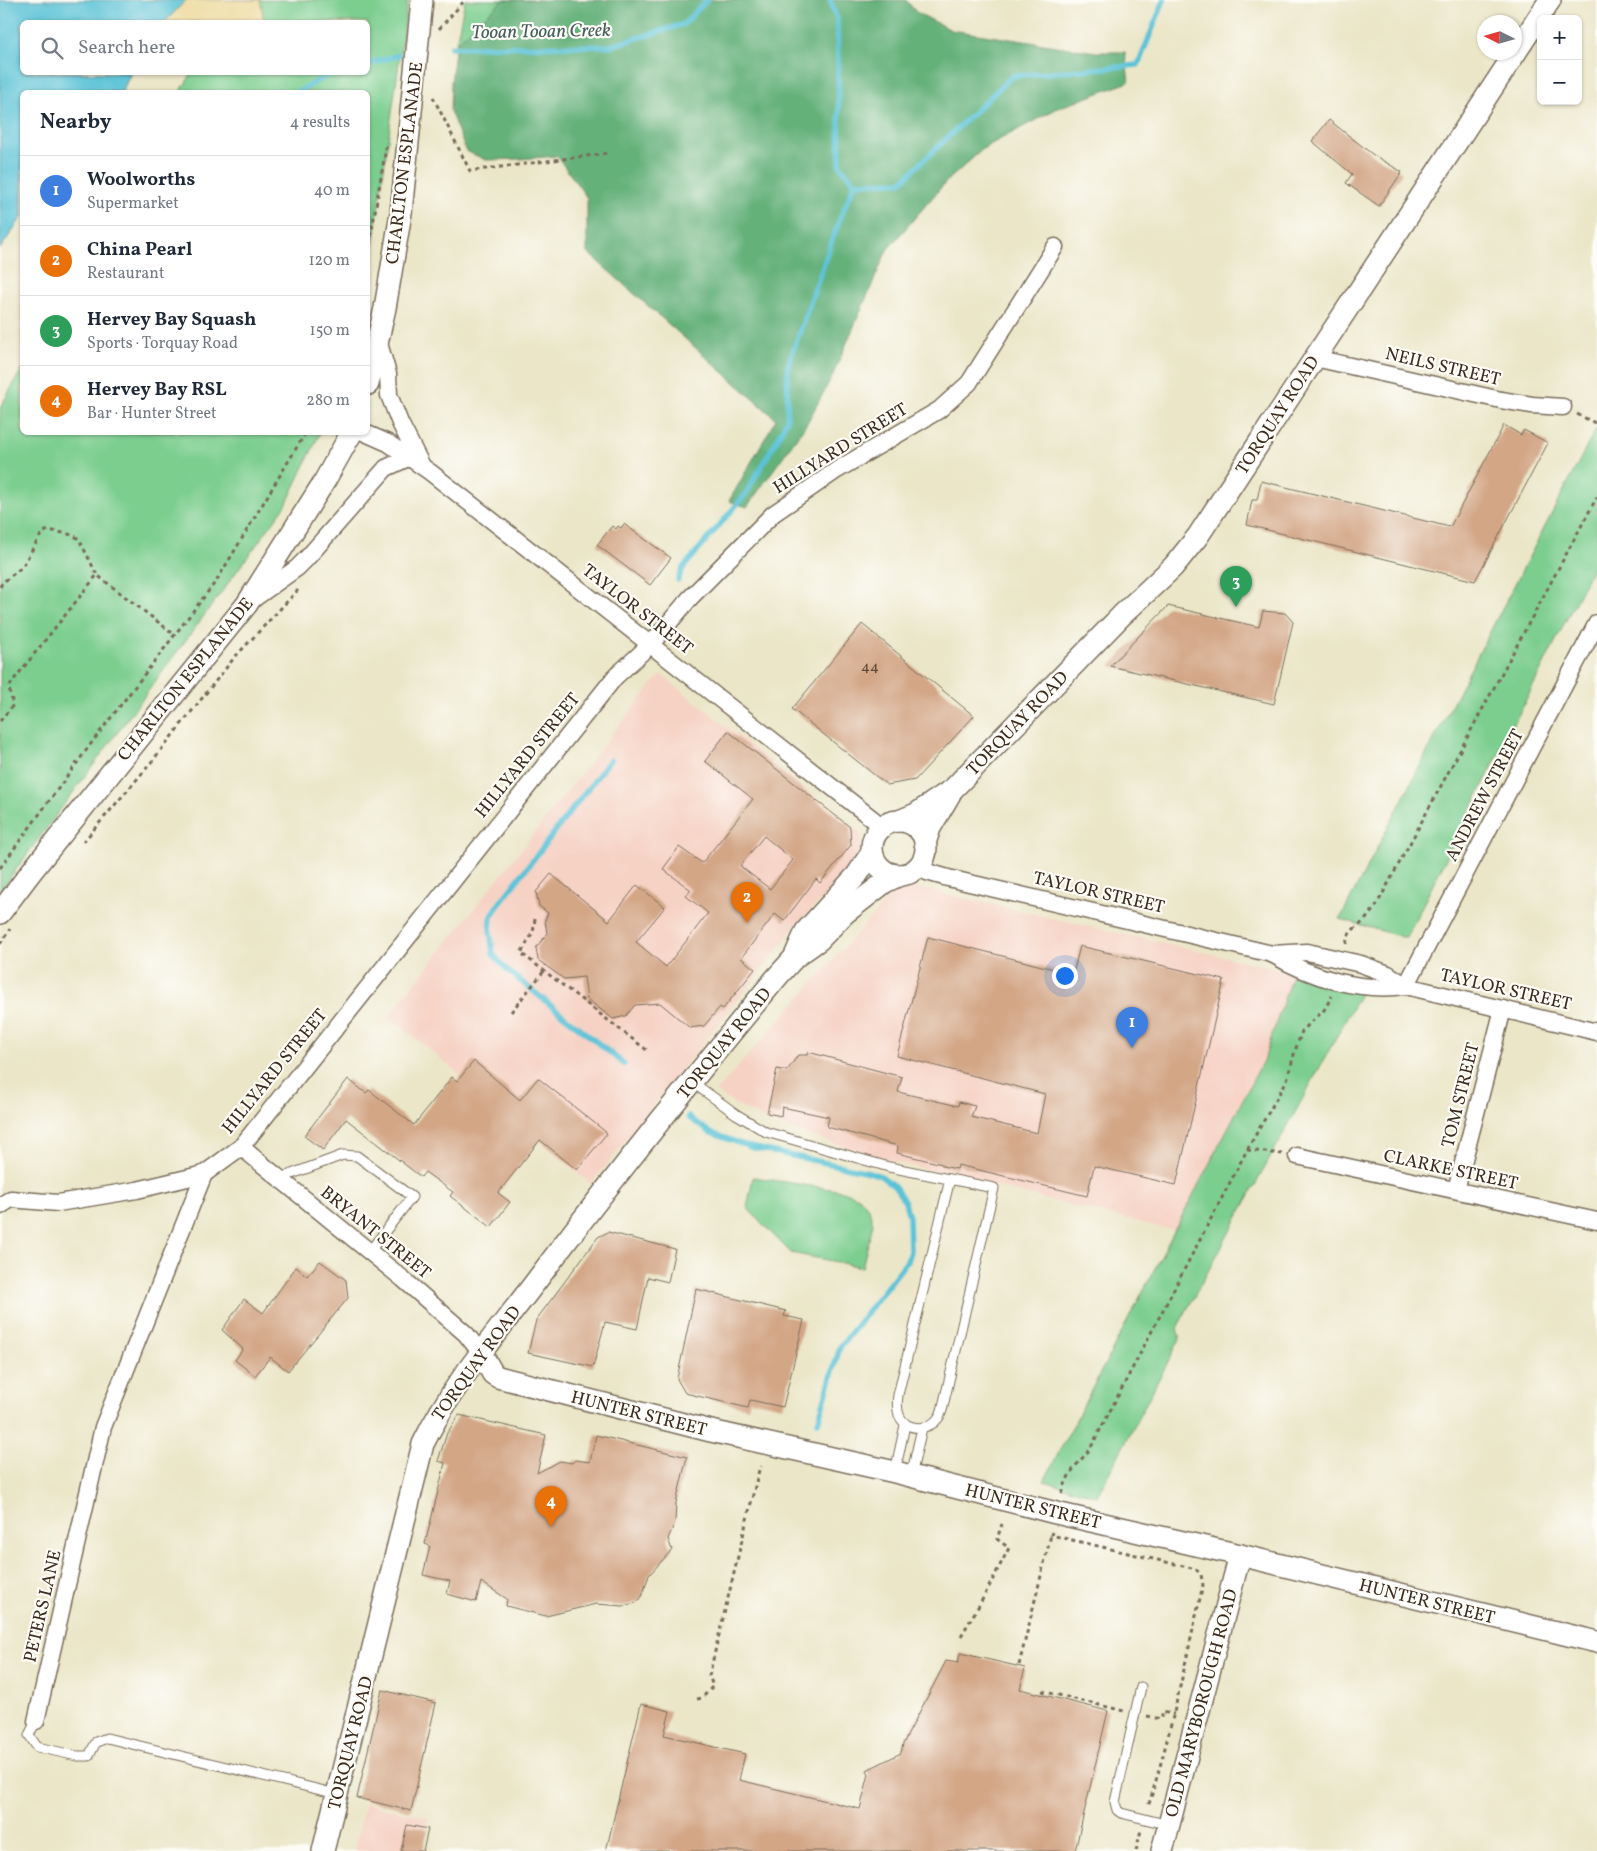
<!DOCTYPE html>
<meta charset="utf-8">
<style>
:root{--surface:#fff;--page:#f2f2f3;--text:#1f2937;--muted:#747a83;--line:#e0e1e3;--accent:#d1495b}
body{margin:0;font-family:Vollkorn,serif;background:var(--page);color:var(--text)}
.controls{position:absolute;right:15px;top:15px;display:grid;overflow:hidden;border-radius:8px;box-shadow:0 1px 4px #0004}
.controls button{width:45px;height:45px;display:grid;place-items:center;padding:0;border:0;border-bottom:1px solid var(--line);background:var(--surface);color:var(--text);font:25px sans-serif}
.compass{position:absolute;left:1477px;top:15px;width:45px;height:45px;border-radius:50%;background:var(--surface);box-shadow:0 1px 4px #0004;rotate:275deg}
.you{position:absolute;left:1064px;top:975px;width:18px;height:18px;margin:-12px;border:4px solid #fff;border-radius:50%;background:#1a73e8;box-shadow:0 0 0 8px #1a73e833}
.badge{display:grid;place-items:center;width:32px;height:32px;border-radius:50%;background:var(--accent);color:#fff;font-size:16px;font-weight:700}
.pin{position:absolute;translate:-50% -41px;filter:drop-shadow(0 1px 2px #0008)}
.pin::after{content:'';position:absolute;top:26px;width:18px;height:15px;background:inherit;clip-path:polygon(0 0,100% 0,50% 100%)}
.list{margin:0;padding:0;list-style:none}
h2{display:flex;justify-content:space-between;align-items:center;height:65px;margin:0;padding:0 20px;font-size:21px}
h2 small{font-size:16px;font-weight:400;color:var(--muted)}
.list li{display:grid;grid-template-columns:32px 1fr auto;gap:15px;align-items:center;box-sizing:border-box;height:70px;padding:0 20px;border-top:1px solid var(--line)}
.list b{display:block;font-size:19px;white-space:nowrap}
.list p{margin:0;font-size:16px;white-space:nowrap;color:var(--muted)}
.list em{font-size:16px;font-style:normal;color:var(--muted)}
.icon{flex:none;width:28px;height:28px;fill:none;stroke:currentColor;stroke-width:2;stroke-linecap:round;stroke-linejoin:round}
.map{position:relative;flex:none;width:1597px;height:1851px;overflow:hidden}
.search{position:absolute;background:var(--surface);box-shadow:0 1px 4px #0004;left:20px;top:20px;width:350px;height:55px;display:flex;align-items:center;gap:12px;box-sizing:border-box;padding:0 18px;border-radius:8px;color:var(--muted);font-size:19px}
.panel{position:absolute;background:var(--surface);box-shadow:0 1px 4px #0004;left:20px;top:90px;width:350px;height:345px;border-radius:8px}
.map>svg:first-child{display:block}
.built{fill:#f6d2c4}
.green{fill:#7cce8f;stroke:#5c7c56}
.forest{fill:#65b17a;stroke:#506e4c}
.sand{fill:#eeda9e;stroke:#94825e}
.water{fill:#5bc3d7;stroke:#4b767a}
.lines{fill:none;stroke-linecap:round;stroke-linejoin:round}
.stream{stroke:#5bc3d7;stroke-width:5.5}
.building{fill:#d3a686;fill-rule:evenodd}
.service-casing{stroke:#796c5a;stroke-width:11}
.minor-casing{stroke:#796c5a;stroke-width:19}
.tertiary-casing{stroke:#796c5a;stroke-width:24}
.path{stroke:#796c5a;stroke-width:3;stroke-dasharray:4 4;stroke-linecap:butt}
.service{stroke:#fff;stroke-width:9}
.minor{stroke:#fff;stroke-width:16}
.tertiary{stroke:#fff;stroke-width:21}
.labels{text-anchor:middle;stroke-width:4.5;stroke-linejoin:round;paint-order:stroke}
.number-label{font-size:15px;fill:#614938}
.street-label{font-size:18px;fill:#3b2a1e;stroke:#fdfcf7}
.water-label{font-size:19px;font-style:italic;fill:#46605f;stroke:#fdfcf7}
</style>
<div class="map">
<svg width="1597" height="1851" viewBox="0 0 1597 1851">
<rect width="100%" height="100%" fill="#fdfcf7"/>
<filter id="ink" filterUnits="userSpaceOnUse"><feTurbulence type="fractalNoise" baseFrequency=".02" numOctaves="2"/><feDisplacementMap in="SourceGraphic" scale="10" xChannelSelector="R" yChannelSelector="G"/><feConvolveMatrix kernelMatrix="1 2 1 2 8 2 1 2 1" color-interpolation-filters="sRGB"/></filter>
<filter id="wash" filterUnits="userSpaceOnUse"><feTurbulence type="fractalNoise" baseFrequency=".0096" numOctaves="4" result="noise"/><feDisplacementMap in="SourceGraphic" scale="20" xChannelSelector="R" yChannelSelector="G"/><feGaussianBlur stdDeviation="1.12" result="paint"/><feColorMatrix in="noise" values="0 0 0 0 0 0 0 0 0 0 0 0 0 0 0 0 0 1.4 0 .05"/><feComposite in="paint" operator="in"/></filter>
<g filter="url(#wash)">
<rect width="100%" height="100%" fill="#ebe6c8"/>
<g class="built">
<path d="M662,675L854,828L859,832L862,839L861,851L859,856L819,902L800,921L591,1184L389,1016L654,682Z"/>
<path d="M901,884L1283,970L1292,975L1265,1057L1175,1231L880,1158L772,1123L734,1104L716,1091Z"/>
<path d="M365,1803L429,1818L421,1851H354Z"/>
</g>
<g class="green">
<path d="M233,0H408L368,280V92H180L192,73L368,72V22H220Z"/>
<path d="M465,0H542L456,43Z"/>
<path d="M22,369V432L320,433L286,505L0,891V408Z"/>
<path d="M1597,427V559L1406,938L1340,919Z"/>
<path d="M1292,975L1361,992L1177,1328L1180,1339L1097,1496L1044,1481L1265,1057Z"/>
<path d="M753,1177L843,1191L859,1197L869,1209L873,1224L862,1267L791,1253L747,1208Z"/>
</g>
<path class="forest" d="M503,0H906L916,12L951,30L1096,52H1125L1129,82L1058,108L984,148L945,183L887,250L832,377L807,423L747,507L729,501L776,419L587,252V198L557,156L520,159L486,160L466,151L450,111L451,83L456,43Z"/>
<path class="sand" d="M148,0H260L264,22H150Z"/>
<path class="water" d="M0,0H186L165,22H22V72L131,73L122,92H22V217L0,249Z"/>
<g class="lines">
<g class="stream">
<path d="M830,0L837,19L840,166L855,183L901,182L1012,76L1138,65L1164,0"/>
<path d="M451,47L611,46L684,24L707,0"/>
<path d="M368,64L399,55"/>
<path d="M298,92L328,75L336,72"/>
<path d="M678,580L683,568L745,495L778,438L787,419L788,365L839,221L855,183"/>
<path d="M610,760L499,904L491,917L490,931L493,954L507,970L624,1064"/>
<path d="M688,1117L711,1133L750,1147L869,1172L881,1176L894,1186L905,1202L909,1217L910,1251L907,1261L840,1347L818,1422"/>
</g>
</g>
<g id="blocks">
<g class="building">
<path d="M1329,120L1372,154L1402,172L1379,206L1346,183L1352,174L1312,141Z"/>
<path d="M1504,425L1521,435L1524,430L1548,443L1475,581L1247,525L1252,500H1257L1261,481L1450,527Z"/>
<path d="M624,524L671,558L650,585L597,545L612,526L616,529L618,526L621,528Z"/>
<path d="M1168,606L1259,627L1263,611L1285,613L1293,622L1274,704L1110,666Z"/>
<path d="M862,624L974,716L915,780L887,785L792,709Z"/>
<path d="M728,731L850,827L851,845L820,883L816,879L784,921L775,914L741,958L755,969L723,1009L720,1007L704,1026L690,1028L660,1003L635,1005L626,1016L613,1019L587,999L584,977L564,979L538,960L536,948L547,934L545,920L548,913L539,906L536,892L551,874L609,921L637,885L665,907L636,942L666,967L708,913L686,896L691,890L663,869L679,847L702,863L753,799L705,761ZM764,836L793,860L770,889L740,866Z"/>
<path d="M928,937L1073,974L1080,946L1224,980L1176,1185L1094,1166L1087,1196L958,1165L957,1169L942,1166V1164L897,1153L898,1146L827,1127L829,1117L782,1107L781,1116L767,1113L777,1069L787,1071L798,1055H807L808,1052L902,1077L898,1092L958,1106L959,1102L975,1106L971,1117L1037,1133L1045,1094L897,1056Z"/>
<path d="M474,1061L520,1100L538,1078L607,1133L577,1170L540,1140L498,1193L510,1202L491,1227L450,1196L453,1192L425,1172L421,1177L346,1119L323,1150L304,1136L348,1079L366,1093L369,1090L414,1125L452,1077L457,1081Z"/>
<path d="M608,1232L675,1249L668,1282L648,1277L637,1329L605,1322L593,1367L528,1353L536,1320L598,1237Z"/>
<path d="M320,1261L346,1280L348,1298L288,1371L270,1357L255,1376L235,1360L243,1349L222,1330L244,1299L263,1313L296,1267L307,1276Z"/>
<path d="M696,1289L786,1311L784,1316L804,1320L783,1407L750,1400L748,1408L685,1393L677,1379Z"/>
<path d="M459,1415L546,1435L537,1473L560,1461L572,1463L575,1460L590,1462L596,1435L687,1457L676,1503L675,1522L668,1539L672,1550L649,1575L642,1596L636,1603L623,1606L596,1604L546,1616L506,1606L507,1599L481,1582L476,1602L447,1594L450,1581L423,1575L430,1546L425,1544L445,1463L438,1461L447,1433Z"/>
<path d="M960,1653L1025,1668L1020,1689L1108,1711L1075,1851H606L641,1704L670,1711L664,1735L745,1754L739,1780L860,1809L869,1774L867,1770L901,1753L903,1744L946,1661L958,1663Z"/>
<path d="M382,1690L436,1703L411,1811L357,1798Z"/>
<path d="M407,1825L428,1829L423,1851H401Z"/>
</g>
</g>
</g>
<g filter="url(#ink)">
<use href="#blocks" fill-opacity="0" stroke="#796c5a" stroke-width="1"/>
<g class="lines">
<defs>
<g id="service">
<path d="M692,1082L736,1114L766,1132L889,1167L994,1188L944,1402C943,1407 942,1413 939,1417C930,1431 906,1432 899,1415C897,1409 897,1402 898,1395L950,1179"/>
<path d="M281,1178L343,1155L357,1156L412,1197L369,1252"/>
<path d="M895,1472L905,1425"/>
<path d="M911,1476L922,1428"/>
<path d="M1141,1687L1115,1802L1117,1810L1121,1813L1169,1825"/>
<path d="M36,1721L29,1735L37,1747L77,1756H89L96,1742L107,1738L337,1794"/>
</g>
<g id="minor">
<path d="M378,340L388,374L389,395L400,423L421,464"/>
<path d="M1315,358L1501,400L1532,405L1563,407"/>
<path d="M363,432L388,443L430,472L874,820L879,828"/>
<path d="M252,600L297,568L307,558L386,468L410,457"/>
<path d="M919,866L927,872L948,878L1272,954L1307,952L1361,964L1388,974L1406,986"/>
<path d="M1272,954C1312,978 1359,992 1406,986L1597,1032"/>
<path d="M1406,986L1597,623"/>
<path d="M241,1147L403,1279L466,1334L481,1353"/>
<path d="M1297,1156L1597,1221"/>
<path d="M1456,1190L1503,1009"/>
<path d="M0,1206L11,1199L58,1203L137,1190L204,1174L241,1147L615,677L651,644L690,598L773,514L837,470L939,410L969,383L1055,247"/>
<path d="M36,1721L103,1427L204,1174"/>
</g>
<g id="tertiary">
<path d="M368,384L385,308L401,213L422,0"/>
<circle cx="899" cy="848" r="27"/>
<path d="M899,821L916,814L953,789L1122,615L1173,567L1198,536L1550,0"/>
<path d="M925,843L930,828L950,794"/>
<path d="M0,913L31,872L247,604L324,482L352,432"/>
<path d="M795,956L806,931L857,875L872,852"/>
<path d="M481,1353L493,1374L498,1377L711,1431L895,1472L1056,1513L1240,1555L1597,1642"/>
<path d="M323,1851L423,1444C452,1384 497,1333 537,1280C614,1177 695,1076 777,977L795,957L819,940L845,913L885,882L900,875"/>
<path d="M1162,1851L1240,1555"/>
</g>
</defs>
<use href="#service" class="service-casing"/>
<use href="#minor" class="minor-casing"/>
<use href="#tertiary" class="tertiary-casing"/>
<g class="path">
<path d="M439,29L465,0"/>
<path d="M433,97L470,171L609,153"/>
<path d="M368,252L387,142"/>
<path d="M1577,414L1597,424"/>
<path d="M0,587L2,583L22,567L42,533L48,530L73,535L79,539L97,575"/>
<path d="M0,721L13,705L9,688L12,682L97,575L175,635"/>
<path d="M83,842L145,770L234,658L298,590"/>
<path d="M0,868L93,741L217,580L306,432"/>
<path d="M535,919L533,933L521,953L648,1051"/>
<path d="M0,944L10,929"/>
<path d="M1346,944C1350,927 1354,931 1364,921C1368,917 1371,912 1375,908L1597,497"/>
<path d="M511,1012L544,971"/>
<path d="M1247,1150L1282,1154"/>
<path d="M1062,1494C1068,1472 1076,1466 1090,1449L1247,1150L1287,1080L1295,1051L1302,1031L1324,1010L1332,996"/>
<path d="M1052,1532L1051,1535L1196,1569L1201,1575L1203,1585C1186,1659 1171,1734 1148,1807"/>
<path d="M961,1636L981,1602L1009,1548L997,1539L1002,1524"/>
<path d="M1019,1665L1051,1535"/>
<path d="M1042,1691L1124,1711"/>
<path d="M697,1699L702,1698L713,1686L709,1676L759,1470L761,1466"/>
<path d="M1147,1716L1161,1719L1163,1711L1174,1714"/>
<path d="M1136,1851L1141,1830"/>
</g>
<use href="#service" class="service"/>
<use href="#minor" class="minor"/>
<use href="#tertiary" class="tertiary"/>
</g>
</g>
<g class="labels">
<g class="number-label">
<text x="870" y="671">44</text>
</g>
<g class="street-label">
<text transform="translate(404 163) rotate(-83)" y="6">CHARLTON ESPLANADE</text>
<text transform="translate(1443 366) rotate(13)" y="6">NEILS STREET</text>
<text transform="translate(1277 415) rotate(-57)" y="6">TORQUAY ROAD</text>
<text transform="translate(840 448) rotate(-32)" y="6">HILLYARD STREET</text>
<text transform="translate(638 609) rotate(38)" y="6">TAYLOR STREET</text>
<text transform="translate(185 679) rotate(-51)" y="6">CHARLTON ESPLANADE</text>
<text transform="translate(1017 723) rotate(-46)" y="6">TORQUAY ROAD</text>
<text transform="translate(527 755) rotate(-51)" y="6">HILLYARD STREET</text>
<text transform="translate(1484 795) rotate(-62)" y="6">ANDREW STREET</text>
<text transform="translate(1099 892) rotate(13)" y="6">TAYLOR STREET</text>
<text transform="translate(1506 989) rotate(13)" y="6">TAYLOR STREET</text>
<text transform="translate(724 1043) rotate(-51)" y="6">TORQUAY ROAD</text>
<text transform="translate(274 1071) rotate(-51)" y="6">HILLYARD STREET</text>
<text transform="translate(1460 1095) rotate(-76)" y="6">TOM STREET</text>
<text transform="translate(1451 1169) rotate(12)" y="6">CLARKE STREET</text>
<text transform="translate(376 1232) rotate(39)" y="6">BRYANT STREET</text>
<text transform="translate(476 1363) rotate(-54)" y="6">TORQUAY ROAD</text>
<text transform="translate(639 1413) rotate(14)" y="6">HUNTER STREET</text>
<text transform="translate(1033 1506) rotate(14)" y="6">HUNTER STREET</text>
<text transform="translate(1427 1601) rotate(14)" y="6">HUNTER STREET</text>
<text transform="translate(42 1606) rotate(-77)" y="6">PETERS LANE</text>
<text transform="translate(1201 1703) rotate(-75)" y="6">OLD MARYBOROUGH ROAD</text>
<text transform="translate(350 1743) rotate(-76)" y="6">TORQUAY ROAD</text>
</g>
<g class="water-label">
<text transform="translate(541 30) rotate(-1)" y="7">Tooan Tooan Creek</text>
</g>
</g>
</svg>
<div class="controls">
<button>+</button>
<button>−</button>
</div>
<svg class="compass" viewBox="-18 -18 36 36"><path d="M0-13l5 13h-10z" fill="#e53935"/><path d="M0 13l5-13h-10z" fill="#747a83"/></svg>
<div class="you"></div>
<div class="pin badge" style="left:1132px;top:1048px;background:#3f7fe0">1</div>
<div class="pin badge" style="left:747px;top:923px;background:#e8710a">2</div>
<div class="pin badge" style="left:1236px;top:607px;background:#2e9e5b">3</div>
<div class="pin badge" style="left:551px;top:1527px;background:#e8710a">4</div>
<div class="search"><svg class="icon" aria-label="search" viewBox="0 0 24 24"><circle cx="10" cy="10" r="6"/><path d="M15 15l6 6"/></svg>Search here</div>
<section class="panel">
<h2>Nearby<small>4 results</small></h2>
<ul class="list">
<li><span class="badge" style="background:#3f7fe0">1</span><div><b>Woolworths</b><p>Supermarket</p></div><em>40 m</em></li>
<li><span class="badge" style="background:#e8710a">2</span><div><b>China Pearl</b><p>Restaurant</p></div><em>120 m</em></li>
<li><span class="badge" style="background:#2e9e5b">3</span><div><b>Hervey Bay Squash</b><p>Sports · Torquay Road</p></div><em>150 m</em></li>
<li><span class="badge" style="background:#e8710a">4</span><div><b>Hervey Bay RSL</b><p>Bar · Hunter Street</p></div><em>280 m</em></li>
</ul>
</section>
</div>
